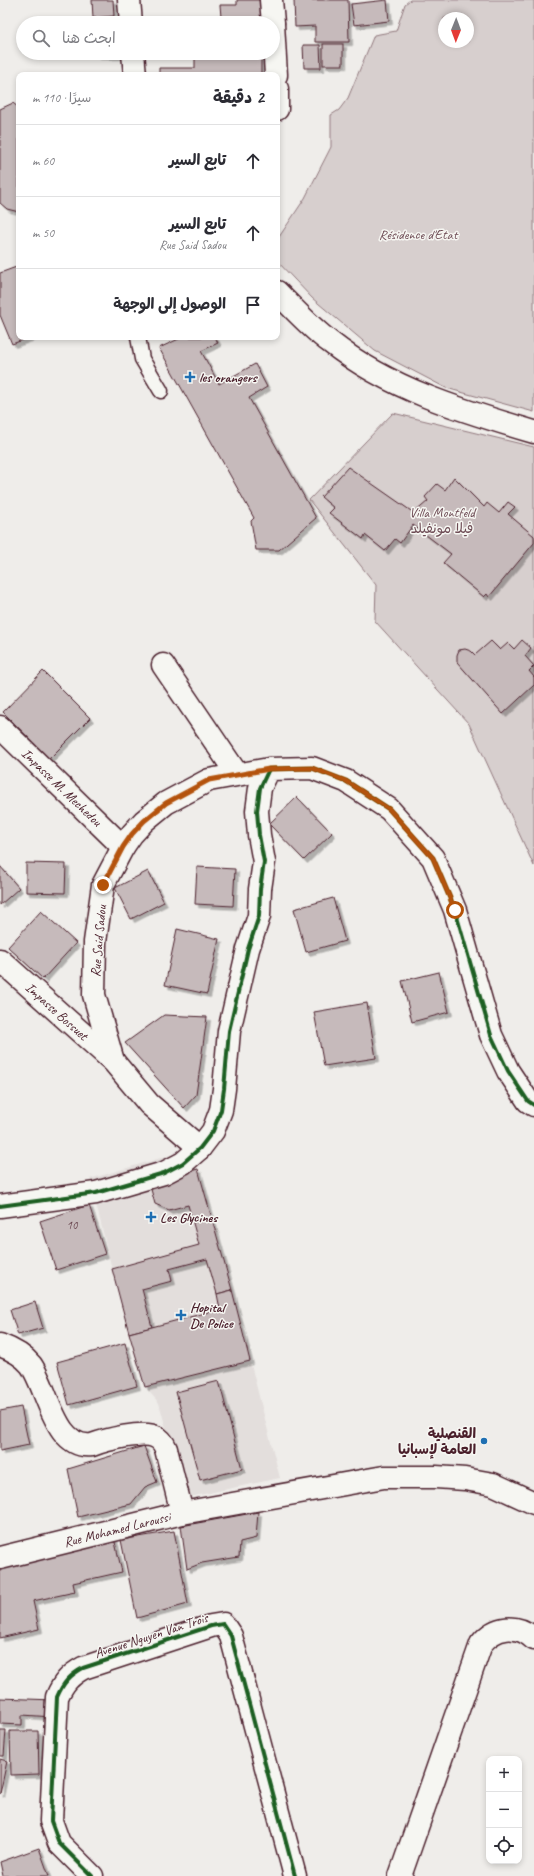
<!DOCTYPE html>
<html lang="ar">
<meta charset="utf-8">
<style>
:root{--surface:#fff;--page:#f2f2f3;--text:#2b2b33;--muted:#7c7c81;--line:#e1e1e2}
body{margin:0;font-family:Caveat,"Playpen Sans Arabic",sans-serif;background:var(--page);color:var(--text);direction:rtl}
.controls{position:absolute;right:12px;bottom:12px;display:grid;overflow:hidden;border-radius:8px;box-shadow:0 2px 6px #0003}
.controls button{width:36px;height:36px;display:grid;place-items:center;padding:0;border:0;border-bottom:1px solid var(--line);background:var(--surface);color:var(--text);font:20px sans-serif}
.compass{position:absolute;left:438px;top:12px;width:36px;height:36px;border-radius:50%;background:var(--surface);box-shadow:0 2px 6px #0003;rotate:181deg}
.stop{position:absolute;width:12px;height:12px;margin:-9px;border:3px solid #b45309;border-radius:50%;background:#fff}
.stop.end{background:#b45309;border-color:#fff;box-shadow:0 1px 4px #0008}
.list{margin:0;padding:0;list-style:none}
h2{display:flex;justify-content:space-between;align-items:center;height:52px;margin:0;padding:0 16px;font-size:17px}
h2 small{font-size:13px;font-weight:400;color:var(--muted)}
.list li{display:grid;grid-template-columns:26px 1fr auto;gap:12px;align-items:center;box-sizing:border-box;height:72px;padding:0 16px;border-top:1px solid var(--line)}
.list b{display:block;font-size:15px;white-space:nowrap}
.list p{margin:0;font-size:13px;white-space:nowrap;color:var(--muted)}
.list em{font-size:13px;font-style:normal;color:var(--muted)}
.icon{flex:none;width:22px;height:22px;fill:none;stroke:currentColor;stroke-width:2;stroke-linecap:round;stroke-linejoin:round}
.map{position:relative;flex:none;width:534px;height:1876px;overflow:hidden;direction:ltr}
.search{position:absolute;background:var(--surface);box-shadow:0 2px 6px #0003;left:16px;top:16px;width:264px;height:44px;display:flex;align-items:center;gap:10px;box-sizing:border-box;padding:0 14px;border-radius:22px;color:var(--muted);font-size:15px}
.panel{position:absolute;background:var(--surface);box-shadow:0 2px 6px #0003;left:16px;top:72px;width:264px;height:268px;border-radius:8px;direction:rtl}
.map>svg:first-child{display:block}
.built{fill:#e3dedc}
.green{fill:#d7cfce;stroke:#90777c;fill-rule:evenodd}
.building{fill:#c6babb;stroke:#4a1f2b;filter:url(#shadow)}
.lines{fill:none;stroke-linecap:round;stroke-linejoin:round}
.service-casing{stroke:#4a1f2b;stroke-width:17}
.minor-casing{stroke:#4a1f2b;stroke-width:25}
.secondary-casing{stroke:#4a1f2b;stroke-width:25}
.service{stroke:#f6f6f2;stroke-width:14}
.minor{stroke:#f6f6f2;stroke-width:22}
.secondary{stroke:#f6f6f2;stroke-width:22}
.cycleway-casing{stroke:#f6f6f2;stroke-width:6}
.cycleway{stroke:#1b5e20;stroke-width:4}
.route{stroke:#b45309;stroke-width:5}
.poi-dot{fill:#1f6fb2;stroke:#f6f6f2;stroke-width:1.5}
.labels{text-anchor:middle;stroke-width:3;stroke-linejoin:round;paint-order:stroke}
.number-label{font-size:12px;fill:#69464f}
.park-label{font-size:14px;fill:#6d4b54;stroke:#f6f6f2}
.poi-label{font-size:14px;font-weight:bold;fill:#4a1f2b;stroke:#f6f6f2;text-anchor:start}
.street-label{font-size:14px;fill:#4a1f2b;stroke:#f6f6f2}
</style>
<div class="map">
<svg width="534" height="1876" viewBox="0 0 534 1876">
<defs>
<filter id="shadow"><feDropShadow dx="3.5" dy="3.5" stdDeviation="0" flood-color="#0004"/></filter>
</defs>
<rect width="100%" height="100%" fill="#efedea"/>
<filter id="ink" filterUnits="userSpaceOnUse"><feTurbulence type="fractalNoise" baseFrequency=".025" numOctaves="2"/><feDisplacementMap in="SourceGraphic" scale="8" xChannelSelector="R" yChannelSelector="G"/><feConvolveMatrix kernelMatrix="1 2 1 2 8 2 1 2 1" color-interpolation-filters="sRGB"/></filter>
<g filter="url(#ink)">
<path class="built" d="M191,1149L250,1361L280,1478L185,1498L159,1403L145,1387L112,1269L90,1179Z"/>
<g class="green">
<path d="M410,0H534V412L446,388L375,351L312,298L277,261V240L305,198L331,147V115L339,110L348,98L374,35L396,31L405,4ZM444,18H468V42H444Z"/>
<path d="M393,413L534,447V866L469,724L375,621L376,585L309,500Z"/>
</g>
<g class="building">
<path d="M92,0H113L114,16L93,18Z"/>
<path d="M237,0H261V23H192V17H221L220,5H237Z"/>
<path d="M294,0H348L349,42H315V26L295,27Z"/>
<path d="M387,0L389,21L354,25L351,4Z"/>
<rect x="96" y="18" width="27" height="5"/>
<rect x="323" y="44" width="20" height="21"/>
<path d="M303,45H320L321,68H304Z"/>
<rect x="97" y="53" width="27" height="3"/>
<path d="M195,53H261V75H159V68H195Z"/>
<path d="M13,103L19,108V212L7,209L0,203V109Z"/>
<path d="M19,266V337H31L12,344L0,315V273Z"/>
<path d="M183,337H215L218,343L201,351L219,384L255,364L267,387L249,398L316,518L279,550H256L251,521L254,518L159,348Z"/>
<path d="M348,467L414,513L428,501L425,497L437,484L445,490L454,477L484,507L487,503L499,513L508,502L515,507L508,514L534,536V543L489,597L487,594L484,597L443,563L451,554L413,525L400,543L395,539L385,551L365,535L363,539L329,513L334,508L321,497Z"/>
<path d="M522,640L531,648L525,656L534,666L529,671L534,677V685L503,714L457,662V655L459,650L465,649L471,651L475,655L491,641L500,650L508,643L514,649Z"/>
<path d="M43,671L90,718L49,759L3,712Z"/>
<path d="M297,797L332,833L304,860L269,824Z"/>
<path d="M26,863L66,864L65,893L26,892Z"/>
<path d="M0,866L19,888L0,905Z"/>
<path d="M197,867L235,869L233,906L195,904Z"/>
<path d="M148,871L164,902L131,919L115,888Z"/>
<path d="M333,898L345,941L306,952L294,909Z"/>
<path d="M41,911L76,943L43,979L8,947Z"/>
<path d="M177,929L219,939L207,994L165,985Z"/>
<path d="M439,972L449,1012L412,1022L402,981Z"/>
<path d="M367,1003L376,1058L324,1066L314,1012Z"/>
<path d="M164,1015L207,1017L196,1095L184,1108L125,1043Z"/>
<path d="M198,1169L232,1290L217,1294L207,1259L169,1269L172,1281L142,1289L152,1327L129,1333L112,1269L199,1245L188,1205L169,1210L155,1204L149,1182Z"/>
<path d="M89,1205L105,1254L56,1270L40,1221Z"/>
<path d="M232,1290L250,1361L145,1387L129,1333L220,1309L217,1294Z"/>
<path d="M35,1302L43,1328L18,1335L10,1310Z"/>
<path d="M125,1343L137,1386L69,1405L57,1362Z"/>
<path d="M219,1381L242,1469L200,1480L176,1392Z"/>
<path d="M21,1407L29,1445L0,1451V1411Z"/>
<path d="M144,1446L157,1482L145,1487L131,1504L78,1517L68,1469Z"/>
<path d="M258,1512L256,1538L240,1542L239,1557L202,1563L187,1569L181,1526Z"/>
<path d="M174,1531L188,1604L137,1618L121,1540Z"/>
<path d="M114,1538L122,1572L73,1583L75,1592L33,1601L39,1629L0,1638V1563Z"/>
<path d="M0,1698L54,1700L53,1717L22,1715V1725L0,1724Z"/>
<path d="M0,1730H6L4,1756H0Z"/>
<path d="M10,1731H38L39,1774L11,1775Z"/>
<path d="M0,1759L7,1761L0,1794Z"/>
<path d="M39,1848L49,1876H3L0,1862Z"/>
</g>
<g class="lines">
<defs>
<path id="service" d="M138,337L142,359L161,391"/>
<g id="minor">
<path d="M271,0L273,23"/>
<path d="M273,24L276,75"/>
<path d="M277,89V109"/>
<path d="M163,665L237,774"/>
<path d="M0,727L123,847"/>
<path d="M0,960L113,1061"/>
<path d="M200,1148L149,1104L113,1061L94,995L95,942L103,885L123,847L132,834L144,821L166,803L209,780L269,769"/>
<path d="M0,1206L96,1193L164,1173L183,1163L200,1148L213,1131L221,1110L224,1089L229,1031L248,949L259,916L260,889L264,862L259,835L257,811L260,788L269,769L312,768L346,781L389,809L433,858L455,910L491,1035L508,1071L528,1101L534,1105"/>
<path d="M0,1345C11,1349 23,1355 31,1365C48,1389 55,1450 92,1445C105,1440 144,1430 156,1437C161,1439 164,1444 166,1449L182,1513L0,1558"/>
<path d="M182,1513L384,1477H436L465,1479L493,1484L534,1503"/>
<path d="M92,1876L59,1843L51,1821L57,1697C63,1683 70,1675 83,1668L211,1626L223,1624L231,1636L295,1876"/>
<path d="M400,1876L481,1644C495,1626 517,1623 534,1639"/>
</g>
<g id="secondary">
<path d="M129,0L131,23"/>
<path d="M133,53L135,75"/>
<path d="M277,292C294,309 311,328 330,342C389,389 463,411 534,432"/>
</g>
</defs>
<use href="#service" class="service-casing"/>
<use href="#minor" class="minor-casing"/>
<use href="#secondary" class="secondary-casing"/>
<use href="#service" class="service"/>
<use href="#minor" class="minor"/>
<use href="#secondary" class="secondary"/>
<defs>
<g id="cycleway">
<path d="M0,1206L96,1193L164,1173L183,1163L200,1148L213,1131L221,1110L224,1089L229,1031L248,949L259,916L260,889L264,862L259,835L257,811L260,788L269,769L312,768L346,781L389,809L433,858L455,910L491,1035L508,1071L528,1101L534,1105"/>
<path d="M92,1876L59,1843L51,1821L57,1697C63,1683 70,1675 83,1668L211,1626L223,1624L231,1636L295,1876"/>
</g>
</defs>
<use href="#cycleway" class="cycleway-casing"/>
<use href="#cycleway" class="cycleway"/>
</g>
</g>
<g class="lines" filter="url(#ink)">
<path class="route" d="M103,885L123,847L132,834L144,821L166,803L209,780L269,769L312,768L346,781L389,809L433,858L455,910"/>
</g>
<g class="poi-dot">
<path d="M188 371h4v4h4v4h-4v4h-4v-4h-4v-4h4z"/>
<path d="M149 1211h4v4h4v4h-4v4h-4v-4h-4v-4h4z"/>
<path d="M179 1309h4v4h4v4h-4v4h-4v-4h-4v-4h4z"/>
<circle cx="484" cy="1441" r="4"/>
</g>
<g class="labels">
<g class="number-label">
<text x="72" y="1229">10</text>
</g>
<g class="park-label">
<text x="418" y="239">Résidence d'Etat</text>
<text x="442" y="517">Villa Montfeld<tspan x="442" dy="16">فيلا مونفيلد</tspan></text>
</g>
<g class="poi-label">
<text x="199" y="382">les orangers</text>
<text x="160" y="1222">Les Glycines</text>
<text x="190" y="1312">Hopital<tspan x="190" dy="16">De Police</tspan></text>
<text x="476" y="1438" text-anchor="end">القنصلية<tspan x="476" dy="16">العامة لإسبانيا</tspan></text>
</g>
<g class="street-label">
<text transform="translate(62 787) rotate(44)" y="5">Impasse M. Mechedou</text>
<text transform="translate(98 941) rotate(-85)" y="5">Rue Said Sadou</text>
<text transform="translate(57 1011) rotate(42)" y="5">Impasse Bossuet</text>
<text transform="translate(117 1529) rotate(-14)" y="5">Rue Mohamed Laroussi</text>
<text transform="translate(151 1635) rotate(-18)" y="5">Avenue Nguyen Van Trois</text>
</g>
</g>
</svg>
<div class="controls">
<button>+</button>
<button>−</button>
<button><svg class="icon" aria-label="locate" viewBox="0 0 24 24"><circle cx="12" cy="12" r="6"/><path d="M12 2v4M12 18v4M2 12h4M18 12h4"/></svg></button>
</div>
<svg class="compass" viewBox="-18 -18 36 36"><path d="M0-13l5 13h-10z" fill="#e53935"/><path d="M0 13l5-13h-10z" fill="#7c7c81"/></svg>
<div class="stop" style="left:455px;top:910px"></div>
<div class="stop end" style="left:103px;top:885px"></div>
<div class="search"><svg class="icon" aria-label="search" viewBox="0 0 24 24"><circle cx="10" cy="10" r="6"/><path d="M15 15l6 6"/></svg>ابحث هنا</div>
<section class="panel">
<h2>2 دقيقة<small>سيرًا · 110 m</small></h2>
<ul class="list">
<li><svg class="icon" aria-label="ahead" viewBox="0 0 24 24"><path d="M12 20V5M6 11l6-6 6 6"/></svg><div><b>تابع السير</b></div><em>60 m</em></li>
<li><svg class="icon" aria-label="ahead" viewBox="0 0 24 24"><path d="M12 20V5M6 11l6-6 6 6"/></svg><div><b>تابع السير</b><p>Rue Said Sadou</p></div><em>50 m</em></li>
<li><svg class="icon" aria-label="arrive" viewBox="0 0 24 24"><path d="M6 21V4h12l-3 4 3 4H6"/></svg><div><b>الوصول إلى الوجهة</b></div></li>
</ul>
</section>
</div>
